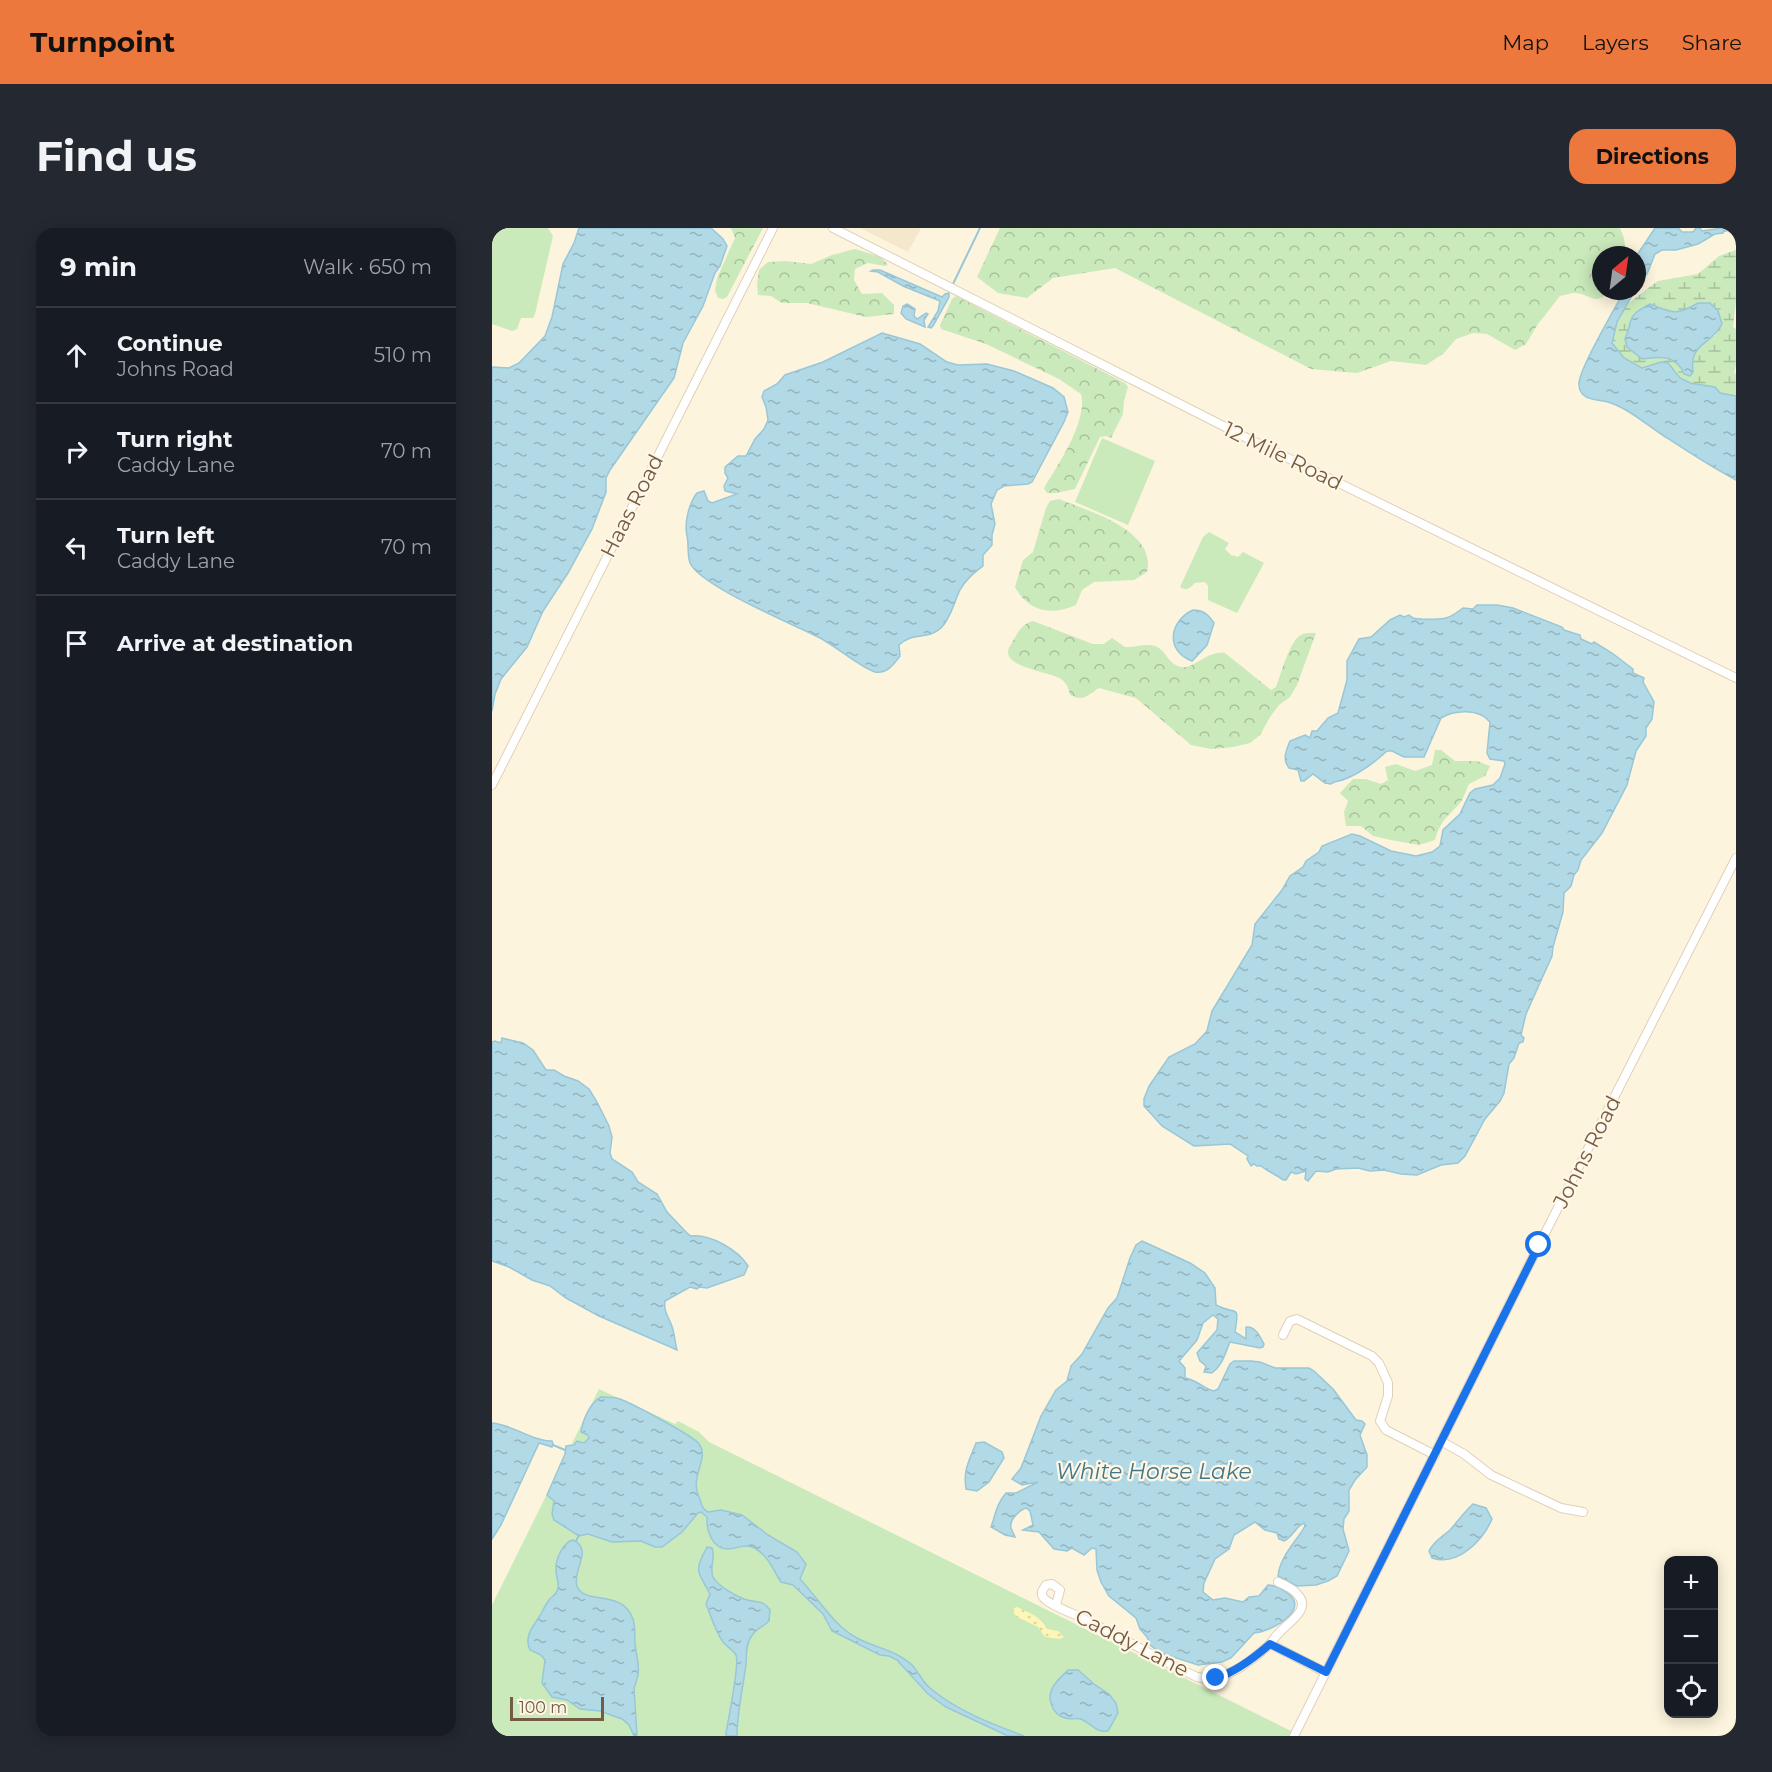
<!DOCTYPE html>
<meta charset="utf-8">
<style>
:root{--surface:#171b24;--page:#242831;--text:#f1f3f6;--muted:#9ea1a6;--line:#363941;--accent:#ec783e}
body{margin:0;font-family:Montserrat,sans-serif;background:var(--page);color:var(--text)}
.controls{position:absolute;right:18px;bottom:18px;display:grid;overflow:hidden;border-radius:12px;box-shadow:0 3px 15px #0003}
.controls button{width:54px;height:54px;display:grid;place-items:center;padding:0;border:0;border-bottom:2px solid var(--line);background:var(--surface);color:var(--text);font:30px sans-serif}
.compass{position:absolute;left:1100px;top:18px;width:54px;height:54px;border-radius:50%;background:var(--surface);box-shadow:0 3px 15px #0003;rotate:29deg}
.scale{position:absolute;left:18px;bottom:15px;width:94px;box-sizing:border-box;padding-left:6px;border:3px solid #735b46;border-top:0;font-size:16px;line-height:21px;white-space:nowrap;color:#735b46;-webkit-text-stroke:4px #fff7e4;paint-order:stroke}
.stop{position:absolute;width:18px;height:18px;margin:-14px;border:4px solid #1a73e8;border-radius:50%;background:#fff}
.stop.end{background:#1a73e8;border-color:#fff;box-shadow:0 2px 6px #0008}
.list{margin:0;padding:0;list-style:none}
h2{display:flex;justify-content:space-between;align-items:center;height:78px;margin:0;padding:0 24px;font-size:26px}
h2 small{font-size:20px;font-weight:400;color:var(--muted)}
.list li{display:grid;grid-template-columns:39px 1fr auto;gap:18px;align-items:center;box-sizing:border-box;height:96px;padding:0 24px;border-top:2px solid var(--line)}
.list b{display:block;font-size:22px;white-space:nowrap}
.list p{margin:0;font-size:20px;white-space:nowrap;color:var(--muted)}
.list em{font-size:20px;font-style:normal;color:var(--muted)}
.icon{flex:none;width:33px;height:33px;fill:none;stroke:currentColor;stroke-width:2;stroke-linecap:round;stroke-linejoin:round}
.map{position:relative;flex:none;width:1244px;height:1508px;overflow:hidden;border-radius:18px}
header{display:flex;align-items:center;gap:36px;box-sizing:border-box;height:84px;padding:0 30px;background:var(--accent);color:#111}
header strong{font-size:28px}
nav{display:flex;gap:33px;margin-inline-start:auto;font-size:21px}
.intro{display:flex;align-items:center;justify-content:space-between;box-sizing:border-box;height:144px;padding:0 36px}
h1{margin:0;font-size:42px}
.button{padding:15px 27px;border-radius:18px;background:var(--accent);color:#111;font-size:21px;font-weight:700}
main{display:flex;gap:36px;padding:0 36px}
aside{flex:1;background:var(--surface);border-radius:18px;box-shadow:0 3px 15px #0003}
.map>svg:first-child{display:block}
.residential{fill:#f4e7cc}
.green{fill:#caeabc}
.forest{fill:url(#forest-crowns)}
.wetland{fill:url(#wetland-marsh);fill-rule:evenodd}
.sand{fill:url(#sand-dots)}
.water{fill:url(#water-ripples);stroke:#98c7d8;stroke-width:1.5}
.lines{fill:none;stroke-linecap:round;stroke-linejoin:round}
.stream{stroke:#98c7d8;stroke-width:2}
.minor-casing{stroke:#e0d0ba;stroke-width:10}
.minor{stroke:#fff;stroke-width:8}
.route{stroke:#1a73e8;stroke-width:8}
.labels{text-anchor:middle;stroke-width:4.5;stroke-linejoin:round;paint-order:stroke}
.street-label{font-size:21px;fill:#735b46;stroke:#fff7e4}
.water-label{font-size:22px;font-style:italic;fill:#42788e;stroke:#fff7e4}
</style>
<header>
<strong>Turnpoint</strong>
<nav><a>Map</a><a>Layers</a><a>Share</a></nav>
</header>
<div class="intro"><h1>Find us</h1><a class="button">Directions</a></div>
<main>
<aside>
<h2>9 min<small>Walk · 650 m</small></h2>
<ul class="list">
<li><svg class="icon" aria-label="ahead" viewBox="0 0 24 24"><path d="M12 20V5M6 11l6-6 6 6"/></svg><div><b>Continue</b><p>Johns Road</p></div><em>510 m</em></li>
<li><svg class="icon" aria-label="right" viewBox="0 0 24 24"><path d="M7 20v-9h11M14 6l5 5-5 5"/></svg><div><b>Turn right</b><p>Caddy Lane</p></div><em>70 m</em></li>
<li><svg class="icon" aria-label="left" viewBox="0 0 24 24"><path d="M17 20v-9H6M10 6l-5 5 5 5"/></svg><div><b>Turn left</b><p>Caddy Lane</p></div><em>70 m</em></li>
<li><svg class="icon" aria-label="arrive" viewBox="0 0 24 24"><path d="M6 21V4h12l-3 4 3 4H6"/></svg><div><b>Arrive at destination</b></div></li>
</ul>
</aside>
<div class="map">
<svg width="1244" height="1508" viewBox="0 0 1244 1508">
<defs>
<pattern id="forest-crowns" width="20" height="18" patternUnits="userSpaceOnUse" patternTransform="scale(1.5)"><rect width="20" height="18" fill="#caeabc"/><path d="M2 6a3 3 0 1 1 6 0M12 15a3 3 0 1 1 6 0" fill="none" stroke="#a8c19b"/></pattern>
<pattern id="wetland-marsh" width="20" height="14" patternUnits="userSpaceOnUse" patternTransform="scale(1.5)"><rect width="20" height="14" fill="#caeabc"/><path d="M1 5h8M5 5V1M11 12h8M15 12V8" fill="none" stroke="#a8c19b"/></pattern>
<pattern id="sand-dots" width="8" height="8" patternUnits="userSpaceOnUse" patternTransform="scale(1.5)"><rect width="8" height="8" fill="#fef6b6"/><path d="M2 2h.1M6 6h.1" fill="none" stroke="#ddd59e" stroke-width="1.8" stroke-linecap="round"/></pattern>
<pattern id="water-ripples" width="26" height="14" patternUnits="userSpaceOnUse" patternTransform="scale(1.5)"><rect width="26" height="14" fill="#b2d9e6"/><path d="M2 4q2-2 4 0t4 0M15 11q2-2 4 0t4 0" fill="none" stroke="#95b3bc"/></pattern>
</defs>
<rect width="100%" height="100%" fill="#fdf4dd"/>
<path class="residential" d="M368,0H429L416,24Z"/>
<g class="green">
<path d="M4,0H56L61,8L43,86L41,90H29L25,101L20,103L0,96V10Z"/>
<path d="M610,210L663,233L636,297L583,274Z"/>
<path d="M717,304L737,315L733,321L739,327L746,329L751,324L772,335L745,385L716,372V358L713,354L703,355C697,361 695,363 688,359L711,309Z"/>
<path d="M107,1161L183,1196L186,1193L207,1204L217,1214L801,1504L799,1508H0V1377Z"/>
</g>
<g class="forest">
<path d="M239,0H271L235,69L231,71L226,70L223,62L225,50L243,10Z"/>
<path d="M508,0H1128L1132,10L1134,26L1109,27V63H1119C1100,79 1101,66 1083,65C1079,65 1073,67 1068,68L1046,96L1034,116L1023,122L995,106L981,105L964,111L952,125L934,137L899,133L865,145L819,141L623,40L561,50L535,70L506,65L485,49Z"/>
<path d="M363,21L389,29L396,37L393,38L376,35L363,41L362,52L370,66L390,65L402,77V86L374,89L315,75H290L279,68L266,67L265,57L267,42L276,34L294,33L319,36L340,27Z"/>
<path d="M464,68L633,155L636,159L632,172L631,186L619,210L614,208L608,209L583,261L564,265H555L552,260C566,237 596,193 589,166L567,151L494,116L449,101L448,97L460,71Z"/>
<path d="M567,271C596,283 665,302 655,344L642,352L602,354L590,362L584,377C560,388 536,384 523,359L531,332L541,324L554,280L558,273Z"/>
<path d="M541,393L601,416H612L620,410L633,419C642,420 657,414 665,419C674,423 676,436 689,439C703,441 714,423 733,425L779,462L784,459C789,446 796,419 806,409C811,404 818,405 824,405L805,457L798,469L787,477L778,489L768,507L758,515L741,519L719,521L699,517L644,470L607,460C596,467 592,474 578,467C577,461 574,454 569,451C558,444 516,440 516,424C516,420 520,415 522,411C527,402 531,396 541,393Z"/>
<path d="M943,522H949L963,533H985L998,538L993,548L977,556C974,562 972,570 968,575C955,590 949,591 943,612L927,617L899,612L881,608L869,598H854L852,584L856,573L848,565L861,551H874L889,556L896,552L893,539L904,536L923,543L940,537Z"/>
</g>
<path class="wetland" d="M1244,22V74L1241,99L1244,101V137L1242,146L1244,145V168L1228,165L1223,159L1198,155L1188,150L1183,142L1177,138L1147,139L1132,130L1124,122L1120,112L1123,97L1131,83L1137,75L1156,60L1166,53L1206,46L1227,28ZM1206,75L1224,107C1207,117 1198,124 1201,144C1179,133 1177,127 1150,131L1133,111L1142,85L1158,76C1181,84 1183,89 1206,75Z"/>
<path class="sand" d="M525,1379C538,1385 548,1388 555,1401L566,1403L572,1409L568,1411L553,1409L546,1399L525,1389L522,1385V1380Z"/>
<g class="water">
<path d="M87,0H219L231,11L235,18L228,38L223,45L211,78L191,115L182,150L118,242L114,250V264L100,301L76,345L51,383L35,419L9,451L3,466L0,483V139L17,140L27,135L53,108L60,89L71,36L82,15Z"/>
<path d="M1163,0H1186L1190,4H1201L1204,0H1208L1210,3L1230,0L1232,3L1231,5L1223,6L1206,16L1184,22H1170L1163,26L1155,46L1145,52V27Z"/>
<path d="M381,42H388L450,69L453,66L457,65V69L441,98L439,100L436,99L446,83L448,73L411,58L386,44L379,43Z"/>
<path d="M1132,63H1140L1141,66L1125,94L1120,115L1132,130L1150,140L1169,134L1176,135L1188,150L1198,155L1223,159L1228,165L1244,168V252C1217,238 1192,221 1166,204C1150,193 1135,180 1116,174C1105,171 1088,173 1087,157C1085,144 1124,79 1132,63Z"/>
<path d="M1206,75H1218L1226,83L1230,96C1219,118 1197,114 1201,144L1198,148L1192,146C1185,127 1167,128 1150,131L1135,119L1133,111C1142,90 1133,89 1158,76C1181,85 1184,88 1206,75Z"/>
<path d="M415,76L423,81L422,88L425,91L434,85L436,86L432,92L433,99L414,91L409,85L411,78Z"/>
<path d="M390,105L428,116L455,134L466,137L495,136L522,143L561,160L572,169L576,184L572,194L540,254L536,256L512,258L505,262L499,276L503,296L500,307V317L491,327V338C482,345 474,351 468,362C462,374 459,390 449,400C435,413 421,403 407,417L408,428C402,436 395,446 383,444C371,441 342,417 328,410C303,397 208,358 198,335C195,326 197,316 195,308C192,295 197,275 205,265L212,263L216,273L220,275L245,266L233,263L232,258L236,250L233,245V239L246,228H254L263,211L272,201L276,192L274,179L270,169L272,163L285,156L293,147L331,134Z"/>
<path d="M985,377H1005L1021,380L1070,399L1072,402L1088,407L1089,411L1100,416L1102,414L1120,425L1141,441V445L1152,450L1151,454L1162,474L1160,491L1154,500V508L1144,523L1135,557L1110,605L1089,632L1086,642L1082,647L1079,658L1072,665L1071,684L1061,719L1060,728L1034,786L1029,807L1032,810L1031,814L1027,815L1022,830L1017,836L1012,865L1008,873L993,891L973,928L966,935L949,937L925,947L909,946L892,942L878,943L866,940L844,941L836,944L824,943L816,953L813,951L814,943L804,946L799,944L794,952H791C784,946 776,944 769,938H765L762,936L759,938L755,931L756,928L738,916L702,918L670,898L652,878V871L657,858L677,829L703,816L715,803L720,783L760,717L763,696L790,662L798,648L811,639L814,633L827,624L830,618L860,606L868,608L899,623L924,628L940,624L948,618L951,602L968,586L978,565L983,561L1001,557L1008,550L1013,536L1012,533L998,531L995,525L998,494C987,480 962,482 949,490L932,529H912L900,523H895C883,534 869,545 853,551C847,554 844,552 839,556L833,555L821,546L812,553H809L806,542L797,540C790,531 794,523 798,513L813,507L818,510L820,503H825L836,490L846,485L855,452V433L867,411L879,409L898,392L908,387L912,389L917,387C923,392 923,390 930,391C950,391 953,394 971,380L981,381Z"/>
<path d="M701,382C711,382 716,386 722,395L715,417L700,433C673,423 677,393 701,382Z"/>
<path d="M10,810L31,815L41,822L54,842H62L72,848L86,853L97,861L105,874L117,898L120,909L118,925L120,931L140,944L146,954L165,966L175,984L195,1005L199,1008C219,1006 246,1022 256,1038L252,1047L215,1060L207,1059L205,1061L198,1059L173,1073C171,1086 179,1091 181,1102C183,1109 183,1115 185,1122L107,1088L74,1070L58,1058L40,1052L17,1039L0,1033V814L3,813L9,815Z"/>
<path d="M650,1013L698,1035L713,1045L723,1060L724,1077C744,1088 748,1074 743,1104L754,1111V1099C763,1098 768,1108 772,1116L771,1119L768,1120L738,1114C733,1125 731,1137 720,1145L712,1144L714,1138L708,1133L705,1125L725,1102L726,1091L721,1087L711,1095L705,1112L687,1133L693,1140V1150C705,1152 711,1160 722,1163L726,1161L738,1136L742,1133H759L768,1134L783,1140H817L822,1143L841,1161L864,1192L870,1193L873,1196L868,1207L875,1227V1239L863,1252L857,1262V1283L852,1291L851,1301L857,1323L845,1348L836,1353L824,1357L805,1358L786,1348C788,1328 804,1314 813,1298L812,1295C804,1298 801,1309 792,1313L787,1311L785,1305L773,1302L763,1294L742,1307L737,1321L723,1331L712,1355L711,1364L721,1372L733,1370L751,1374L757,1369L767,1368L776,1357C783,1357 788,1360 794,1364C821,1381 779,1404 762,1405L739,1430L730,1434L706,1437L669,1425L658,1417L655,1409L648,1401L644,1390L617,1368L609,1354L605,1342L604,1321L600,1320L592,1327L580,1320L575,1323L562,1321L547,1304L531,1302L541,1297L538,1283L534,1280C528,1282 517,1291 519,1300C520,1303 522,1306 523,1309L513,1307L499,1299C504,1285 504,1277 514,1265H524L546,1254L530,1257L520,1251L529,1240L549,1188L564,1162L575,1153L579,1138L590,1126L616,1080L625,1070L638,1030L644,1017Z"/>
<path d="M109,1169C115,1169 122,1169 128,1171C139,1175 202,1208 207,1216C218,1231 197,1248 207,1269C210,1276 209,1280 216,1284L229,1282L250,1287L276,1307L305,1324L314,1336L308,1351C326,1370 341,1397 365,1410C383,1420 401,1421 418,1435C426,1442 430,1454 438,1460C465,1483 500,1496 532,1508H516L454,1479L436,1466L405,1432L397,1428L388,1427L340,1403L331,1386L301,1357L289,1354C281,1342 277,1329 264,1321C254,1314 246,1321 236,1321C220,1321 214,1302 215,1289L209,1284L206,1285L190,1304L170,1319H163L149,1313L120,1314L96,1306L87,1308L62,1292L60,1286L62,1273L55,1267L73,1226L74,1218L82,1217L85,1213L92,1215L97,1210L96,1207L89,1204C91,1191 98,1175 109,1169Z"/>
<path d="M0,1195C22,1197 39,1213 60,1213L61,1216L60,1219L47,1215L9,1297L0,1311Z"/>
<path d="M492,1214L510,1224L512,1230L497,1254L485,1263L474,1261C471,1241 477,1234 484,1215Z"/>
<path d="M981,1276L994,1280L1000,1291C991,1312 966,1339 940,1330L937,1323C942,1313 950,1309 958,1302C966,1293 972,1284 981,1276Z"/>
<path d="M81,1312C102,1322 80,1341 85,1358C92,1378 130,1360 141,1391C144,1399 142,1406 143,1415C145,1434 150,1441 142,1460L145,1508H142L137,1497L130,1491L108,1483L88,1481L75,1472L60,1469L50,1455L53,1432L49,1427L38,1422C31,1407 43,1397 50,1384C52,1380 54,1376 57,1372C59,1369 62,1368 64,1365C69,1357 64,1351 64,1342C63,1332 71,1314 81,1312Z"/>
<path d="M215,1319L220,1320C224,1330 217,1339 221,1349C226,1358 242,1367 252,1371C263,1375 271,1371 278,1382L277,1393C271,1399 263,1401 259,1409C253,1418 255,1427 254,1436C251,1461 245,1483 245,1508H234V1505C236,1492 248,1436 244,1427C241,1422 235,1419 231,1414C223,1403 219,1388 214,1376L218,1366C206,1343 201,1345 215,1319Z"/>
<path d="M576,1442H586L602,1456L617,1466L624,1475L626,1485L616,1503C604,1505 601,1497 591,1492C586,1489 579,1492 573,1490C567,1488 562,1484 560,1478C553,1462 566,1452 576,1442Z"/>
</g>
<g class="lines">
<g class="stream">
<path d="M1232,3L1244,1"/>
<path d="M461,56L488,0"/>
<path d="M61,1217L73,1222"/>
<path d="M84,1313L87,1307"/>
</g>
<defs>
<g id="minor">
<path d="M341,0L753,209L1244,450"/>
<path d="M0,557L281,0"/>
<path d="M791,1107L798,1093L805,1091L880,1128L887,1135L896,1155V1168L888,1193L894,1202L943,1227"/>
<path d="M949,1213L972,1226L999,1247L1069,1280L1091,1284"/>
<path d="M564,1377L568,1362L560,1356L554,1357C551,1361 548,1365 551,1369C555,1376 580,1385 588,1389C628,1408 665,1431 705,1449C733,1455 758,1434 778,1416L833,1444"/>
<path d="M778,1416C781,1413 783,1408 787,1405C794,1396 820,1382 806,1367C802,1361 793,1357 786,1354"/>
<path d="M802,1508L1047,1017L1244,630"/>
</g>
</defs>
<use href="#minor" class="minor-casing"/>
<use href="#minor" class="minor"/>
</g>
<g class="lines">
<path class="route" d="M724,1450C744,1444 762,1430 778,1416L834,1444L1047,1017"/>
</g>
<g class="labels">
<g class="street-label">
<text transform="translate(791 228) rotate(26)" y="7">12 Mile Road</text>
<text transform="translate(140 278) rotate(-63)" y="7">Haas Road</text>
<text transform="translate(1095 924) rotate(-63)" y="7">Johns Road</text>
<text transform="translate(640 1415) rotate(27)" y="7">Caddy Lane</text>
</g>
<g class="water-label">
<text x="662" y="1251">White Horse Lake</text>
</g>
</g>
</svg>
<div class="controls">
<button>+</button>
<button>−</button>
<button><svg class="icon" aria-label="locate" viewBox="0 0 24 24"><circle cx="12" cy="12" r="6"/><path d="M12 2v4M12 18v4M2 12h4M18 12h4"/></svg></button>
</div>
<svg class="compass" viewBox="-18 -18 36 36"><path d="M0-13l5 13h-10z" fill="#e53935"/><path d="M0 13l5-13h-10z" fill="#9ea1a6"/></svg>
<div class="scale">100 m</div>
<div class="stop" style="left:1047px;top:1017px"></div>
<div class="stop end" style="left:724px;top:1450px"></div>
</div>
</main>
